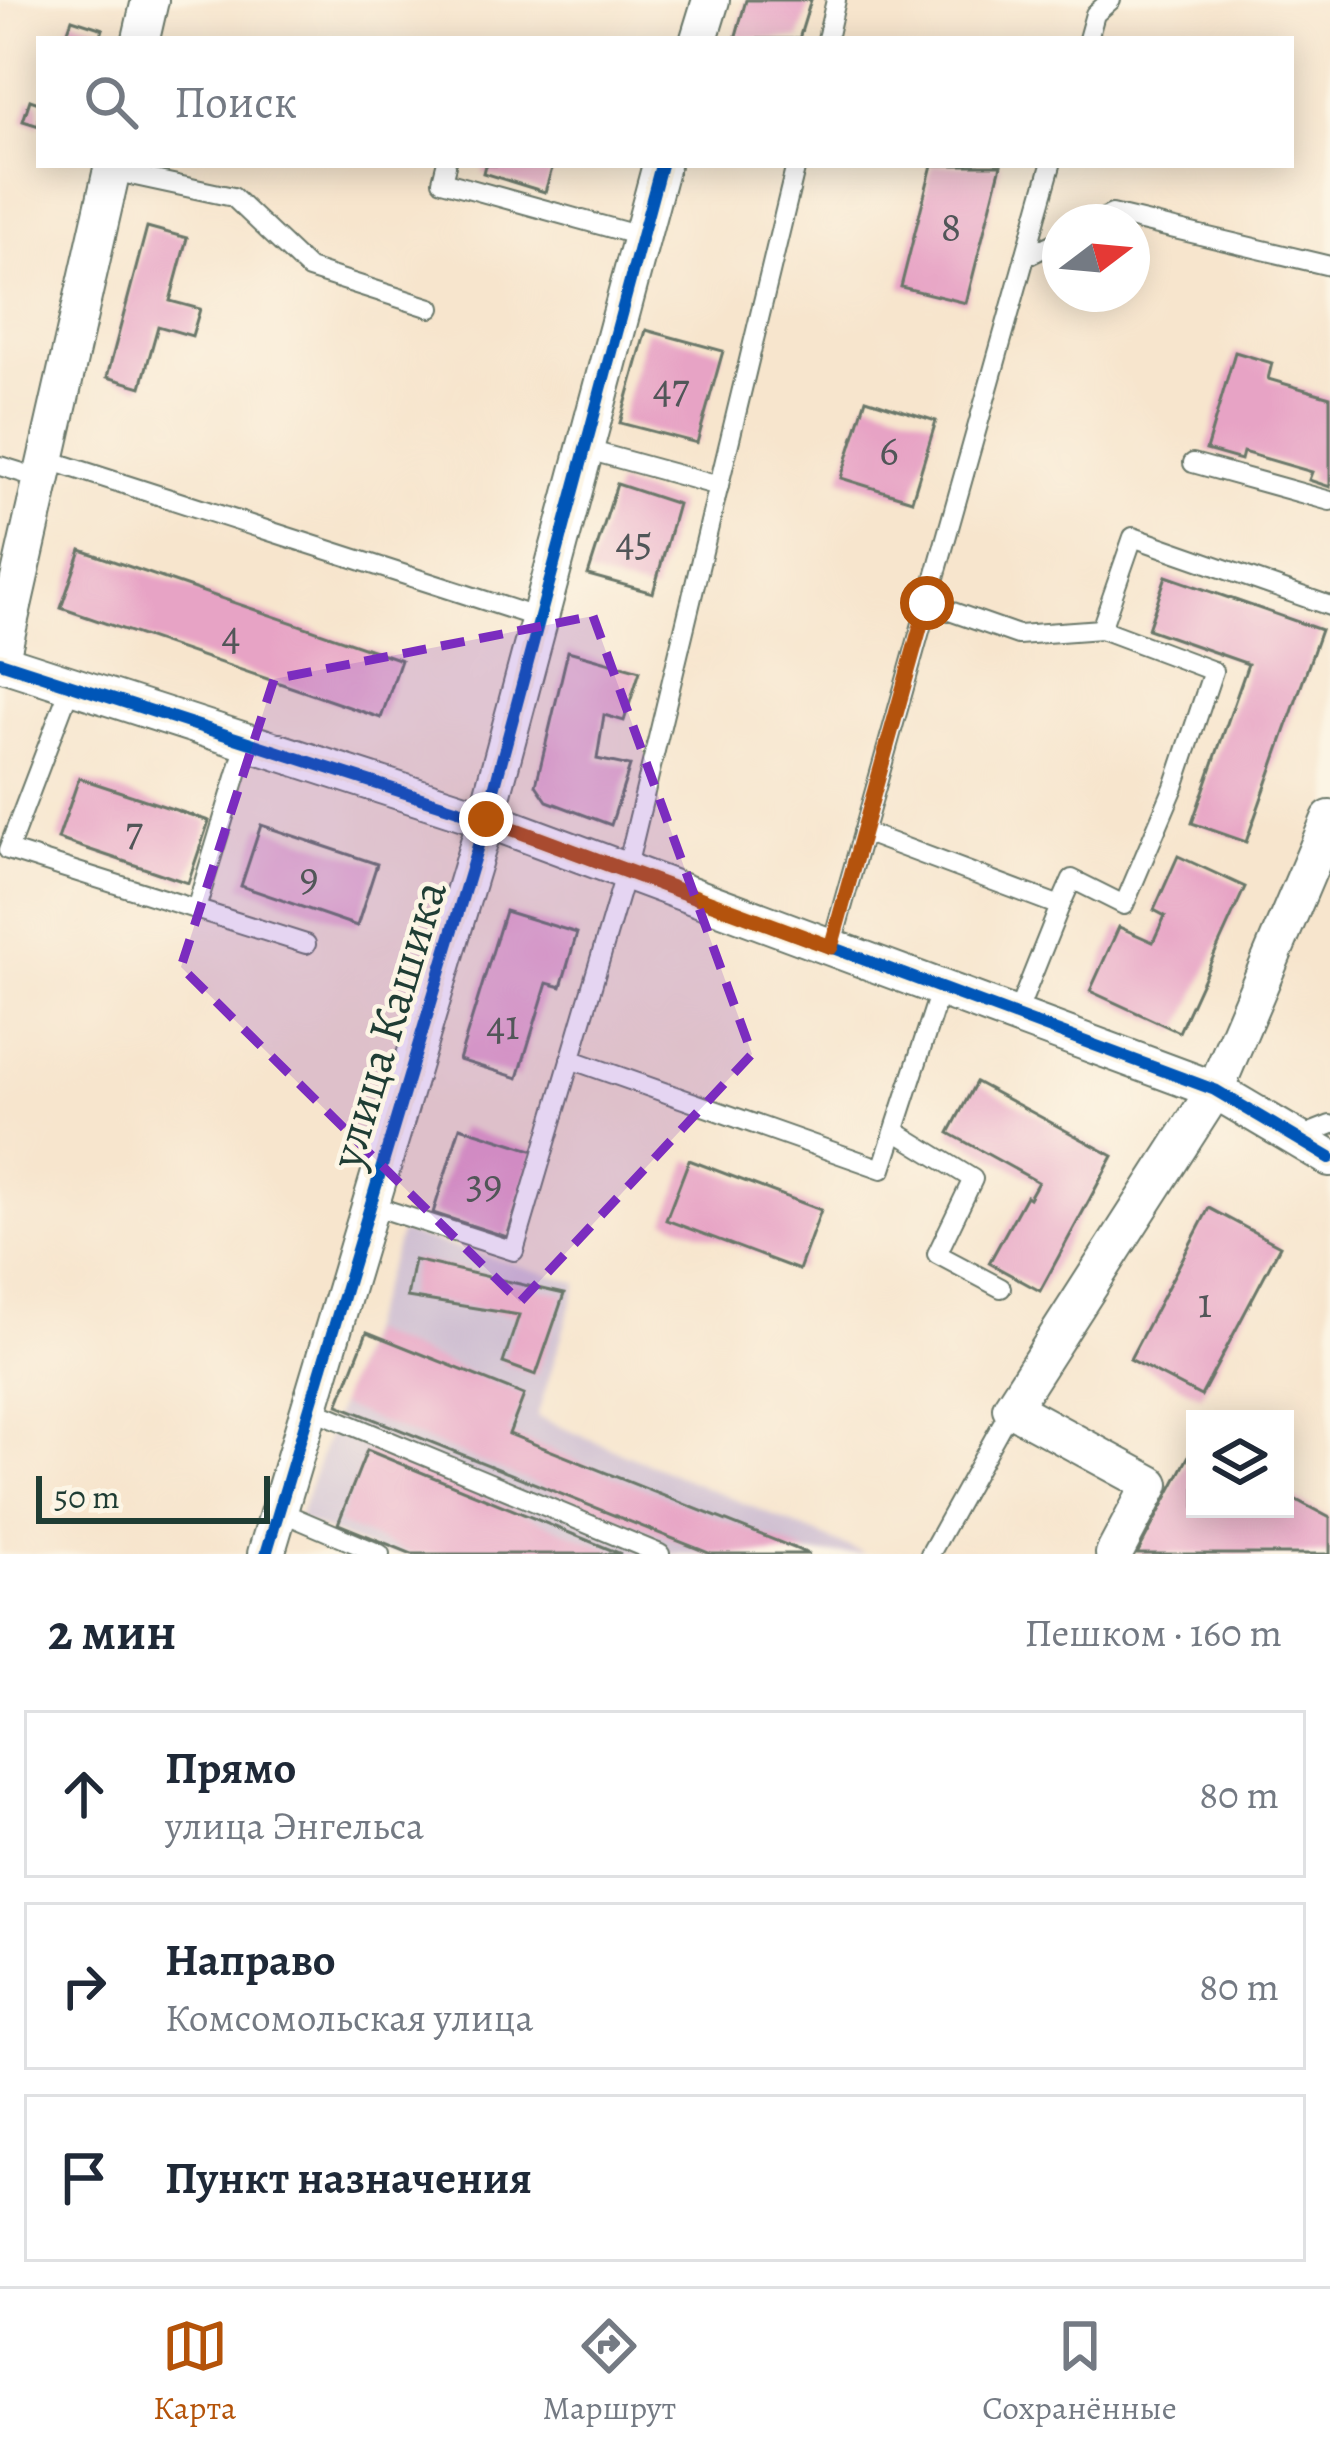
<!DOCTYPE html>
<html lang="ru">
<meta charset="utf-8">
<style>
:root{--surface:#fff;--page:#f2f2f3;--text:#1f2937;--muted:#747a83;--line:#e0e1e3;--accent:#b45309}
body{margin:0;font-family:Alegreya,serif;background:var(--page);color:var(--text)}
.controls{position:absolute;right:36px;bottom:36px;display:grid;overflow:hidden;border-radius:0px;box-shadow:0 6px 30px #0003}
.controls button{width:108px;height:108px;display:grid;place-items:center;padding:0;border:0;border-bottom:3px solid var(--line);background:var(--surface);color:var(--text);font:60px sans-serif}
.compass{position:absolute;left:1042px;top:204px;width:108px;height:108px;border-radius:50%;background:var(--surface);box-shadow:0 6px 30px #0003;rotate:74deg}
.scale{position:absolute;left:36px;bottom:30px;width:234px;box-sizing:border-box;padding-left:12px;border:6px solid #1f3d34;border-top:0;font-size:33px;line-height:42px;white-space:nowrap;color:#1f3d34;-webkit-text-stroke:9px #fcf5e5;paint-order:stroke}
.stop{position:absolute;width:36px;height:36px;margin:-27px;border:9px solid #b45309;border-radius:50%;background:#fff}
.stop.end{background:#b45309;border-color:#fff;box-shadow:0 3px 12px #0008}
.list{margin:0;padding:0;list-style:none}
h2{display:flex;justify-content:space-between;align-items:center;height:156px;margin:0;padding:0 48px;font-size:51px}
h2 small{font-size:39px;font-weight:400;color:var(--muted)}
.list li{display:grid;grid-template-columns:78px 1fr auto;gap:36px;align-items:center;box-sizing:border-box;height:168px;margin:0 24px 24px;padding:0 24px;border:3px solid var(--line);border-radius:0px}
.list b{display:block;font-size:45px;white-space:nowrap}
.list p{margin:0;font-size:39px;white-space:nowrap;color:var(--muted)}
.list em{font-size:39px;font-style:normal;color:var(--muted)}
.icon{flex:none;width:66px;height:66px;fill:none;stroke:currentColor;stroke-width:2;stroke-linecap:round;stroke-linejoin:round}
.map{position:relative;flex:none;width:1330px;height:1554px;overflow:hidden}
.search{position:absolute;background:var(--surface);box-shadow:0 6px 30px #0003;left:36px;right:36px;top:36px;height:132px;display:flex;align-items:center;gap:30px;box-sizing:border-box;padding:0 42px;border-radius:0px;color:var(--muted);font-size:45px}
.sheet{height:732px;background:var(--surface)}
nav{display:flex;justify-content:space-around;align-items:center;box-sizing:border-box;height:168px;border-top:3px solid var(--line);background:var(--surface);font-size:33px;color:var(--muted)}
nav a{display:grid;justify-items:center;gap:6px}
nav .on{color:var(--accent)}
.map>svg:first-child{display:block}
.industrial{fill:#cebed1}
.building{fill:#e7a3c5}
.lines{fill:none;stroke-linecap:round;stroke-linejoin:round}
.service-casing{stroke:#6b786a;stroke-width:22}
.minor-casing{stroke:#6b786a;stroke-width:40}
.service{stroke:#fff;stroke-width:18}
.minor{stroke:#fff;stroke-width:36}
.cycleway-casing{stroke:#fcf5e5;stroke-width:20}
.cycleway{stroke:#0057b8;stroke-width:12}
.route{stroke:#b45309;stroke-width:15}
.marked{fill:#7b2cbf;fill-opacity:0.2;stroke:#7b2cbf;stroke-width:9;stroke-dasharray:24 15;stroke-linejoin:round}
.labels{text-anchor:middle;stroke-width:9;stroke-linejoin:round;paint-order:stroke}
.number-label{font-size:42px;fill:#515658}
.street-label{font-size:48px;fill:#1f3d34;stroke:#fcf5e5}
</style>
<div class="map">
<svg width="1330" height="1554" viewBox="0 0 1330 1554">
<rect width="100%" height="100%" fill="#fcf5e5"/>
<filter id="ink" filterUnits="userSpaceOnUse"><feTurbulence type="fractalNoise" baseFrequency=".00833" numOctaves="2"/><feDisplacementMap in="SourceGraphic" scale="24" xChannelSelector="R" yChannelSelector="G"/><feConvolveMatrix kernelMatrix="1 2 1 2 8 2 1 2 1" color-interpolation-filters="sRGB"/></filter>
<filter id="wash" filterUnits="userSpaceOnUse"><feTurbulence type="fractalNoise" baseFrequency=".004" numOctaves="4" result="noise"/><feDisplacementMap in="SourceGraphic" scale="48" xChannelSelector="R" yChannelSelector="G"/><feGaussianBlur stdDeviation="2.7" result="paint"/><feColorMatrix in="noise" values="0 0 0 0 0 0 0 0 0 0 0 0 0 0 0 0 0 1.4 0 .05"/><feComposite in="paint" operator="in"/></filter>
<g filter="url(#wash)">
<rect width="100%" height="100%" fill="#f7e5cd"/>
<path class="industrial" d="M401,1232L578,1283L537,1417L865,1554H382L298,1519Z"/>
<g id="blocks">
<g class="building">
<path d="M746,0H811L799,39H735Z"/>
<path d="M72,19L103,29L100,39H65Z"/>
<path d="M30,100L39,103V126L23,121Z"/>
<path d="M485,165H553L545,192L483,173Z"/>
<path d="M932,165H1001L966,303L901,287Z"/>
<path d="M147,227L187,238L170,301L200,309L192,336L158,326L141,387L107,377Z"/>
<path d="M646,330L723,351L697,443L620,423Z"/>
<path d="M1235,352L1272,363L1268,379L1330,397V487L1309,480L1312,472L1243,452L1241,460L1206,450Z"/>
<path d="M866,399L936,421L912,500L841,478Z"/>
<path d="M617,484L678,504L653,593L588,575Z"/>
<path d="M81,550L401,660L381,718L61,608Z"/>
<path d="M1166,576L1321,630L1246,842L1192,823L1248,664L1148,629Z"/>
<path d="M568,651L640,671L624,721L604,715L597,759L630,766L611,825L547,801L536,785Z"/>
<path d="M79,778L209,821L188,883L58,839Z"/>
<path d="M261,825L377,864L357,926L241,886Z"/>
<path d="M1178,856L1245,887L1179,1032L1090,991L1119,927L1153,942L1165,916L1154,910Z"/>
<path d="M505,911L577,933L561,987L547,983L518,1078L459,1060Z"/>
<path d="M976,1082L1113,1156L1040,1291L989,1263L1026,1196L1029,1198L1038,1182L949,1133Z"/>
<path d="M460,1127L535,1151L507,1237L433,1213Z"/>
<path d="M689,1160L821,1210L799,1270L666,1220Z"/>
<path d="M1209,1208L1280,1246L1201,1396L1130,1359Z"/>
<path d="M414,1260L564,1294L536,1375L503,1363L519,1315L407,1297Z"/>
<path d="M367,1332L524,1395L509,1434L809,1554H711L338,1405Z"/>
<path d="M1195,1444V1509H1285V1494L1330,1518V1554H1137Z"/>
<path d="M367,1450L621,1554H412L338,1524Z"/>
</g>
</g>
</g>
<g filter="url(#ink)">
<use href="#blocks" fill-opacity="0" stroke="#6b786a" stroke-width="3"/>
<g class="lines">
<defs>
<g id="service">
<path d="M827,39L836,0"/>
<path d="M1088,39L1095,14L1111,0"/>
<path d="M446,165L442,181L640,236"/>
<path d="M112,171L233,197L309,269L431,308"/>
<path d="M1096,222L1112,214L1330,266"/>
<path d="M1025,257L1060,240"/>
<path d="M584,449L719,486"/>
<path d="M46,459L539,618"/>
<path d="M1193,463L1330,501"/>
<path d="M0,466L42,479"/>
<path d="M927,603L1018,635L1101,629L1213,671L1174,787L1124,905L1072,879L1060,906"/>
<path d="M1101,629L1133,537L1330,606"/>
<path d="M71,685L8,850L306,944"/>
<path d="M863,832L1060,906L1016,1016"/>
<path d="M196,909L247,741"/>
<path d="M831,947L1051,165"/>
<path d="M570,1059L882,1169L941,988"/>
<path d="M895,1131L973,1179L937,1254L1001,1288"/>
<path d="M1297,1138L1330,1125"/>
<path d="M371,1205L514,1251L626,871L796,165"/>
<path d="M310,1408L660,1554"/>
<path d="M279,1511L380,1554"/>
<path d="M930,1554L1011,1408"/>
</g>
<g id="minor">
<path d="M141,39L150,0"/>
<path d="M699,39L711,0"/>
<path d="M0,662L486,819L1215,1090L1330,1158"/>
<path d="M0,663L113,165"/>
<path d="M266,1554L486,819L661,165"/>
<path d="M1114,1554L1151,1484L1011,1408L1215,1090L1330,819"/>
</g>
</defs>
<use href="#service" class="service-casing"/>
<use href="#minor" class="minor-casing"/>
<use href="#service" class="service"/>
<use href="#minor" class="minor"/>
<defs>
<g id="cycleway">
<path d="M0,662L486,819L1215,1090L1330,1158"/>
<path d="M266,1554L486,819L661,165"/>
</g>
</defs>
<use href="#cycleway" class="cycleway-casing"/>
<use href="#cycleway" class="cycleway"/>
</g>
</g>
<g class="lines" filter="url(#ink)">
<path class="route" d="M486,819L831,947L927,603"/>
</g>
<path class="marked" d="M593,616L752,1054L520,1302L181,967L274,679Z"/>
<g class="labels">
<g class="number-label">
<text x="951" y="241">8</text>
<text x="671" y="402">47</text>
<text x="889" y="465">6</text>
<text x="634" y="555">45</text>
<text x="231" y="649">4</text>
<text x="134" y="845">7</text>
<text x="309" y="890">9</text>
<text x="503" y="1039">41</text>
<text x="484" y="1197">39</text>
<text x="1205" y="1317">1</text>
</g>
<g class="street-label">
<text transform="translate(387 1024) rotate(-73)" y="17">улица Кашика</text>
</g>
</g>
</svg>
<div class="controls">
<button><svg class="icon" aria-label="layers" viewBox="0 0 24 24"><path d="M12 4l9 5-9 5-9-5zM3 14l9 5 9-5"/></svg></button>
</div>
<svg class="compass" viewBox="-18 -18 36 36"><path d="M0-13l5 13h-10z" fill="#e53935"/><path d="M0 13l5-13h-10z" fill="#747a83"/></svg>
<div class="scale">50 m</div>
<div class="stop" style="left:927px;top:603px"></div>
<div class="stop end" style="left:486px;top:819px"></div>
<div class="search"><svg class="icon" aria-label="search" viewBox="0 0 24 24"><circle cx="10" cy="10" r="6"/><path d="M15 15l6 6"/></svg>Поиск</div>
</div>
<section class="sheet">
<h2>2 мин<small>Пешком · 160 m</small></h2>
<ul class="list">
<li><svg class="icon" aria-label="ahead" viewBox="0 0 24 24"><path d="M12 20V5M6 11l6-6 6 6"/></svg><div><b>Прямо</b><p>улица Энгельса</p></div><em>80 m</em></li>
<li><svg class="icon" aria-label="right" viewBox="0 0 24 24"><path d="M7 20v-9h11M14 6l5 5-5 5"/></svg><div><b>Направо</b><p>Комсомольская улица</p></div><em>80 m</em></li>
<li><svg class="icon" aria-label="arrive" viewBox="0 0 24 24"><path d="M6 21V4h12l-3 4 3 4H6"/></svg><div><b>Пункт назначения</b></div></li>
</ul>
</section>
<nav>
<a class="on"><svg class="icon" aria-label="map" viewBox="0 0 24 24"><path d="M3 6l6-2 6 2 6-2v14l-6 2-6-2-6 2zM9 4v14M15 6v14"/></svg>Карта</a>
<a><svg class="icon" aria-label="directions" viewBox="0 0 24 24"><path d="M12 3l9 9-9 9-9-9zM9 14v-3h6M13 9l2 2-2 2"/></svg>Маршрут</a>
<a><svg class="icon" aria-label="saved" viewBox="0 0 24 24"><path d="M7 4h10v16l-5-4-5 4z"/></svg>Сохранённые</a>
</nav>
